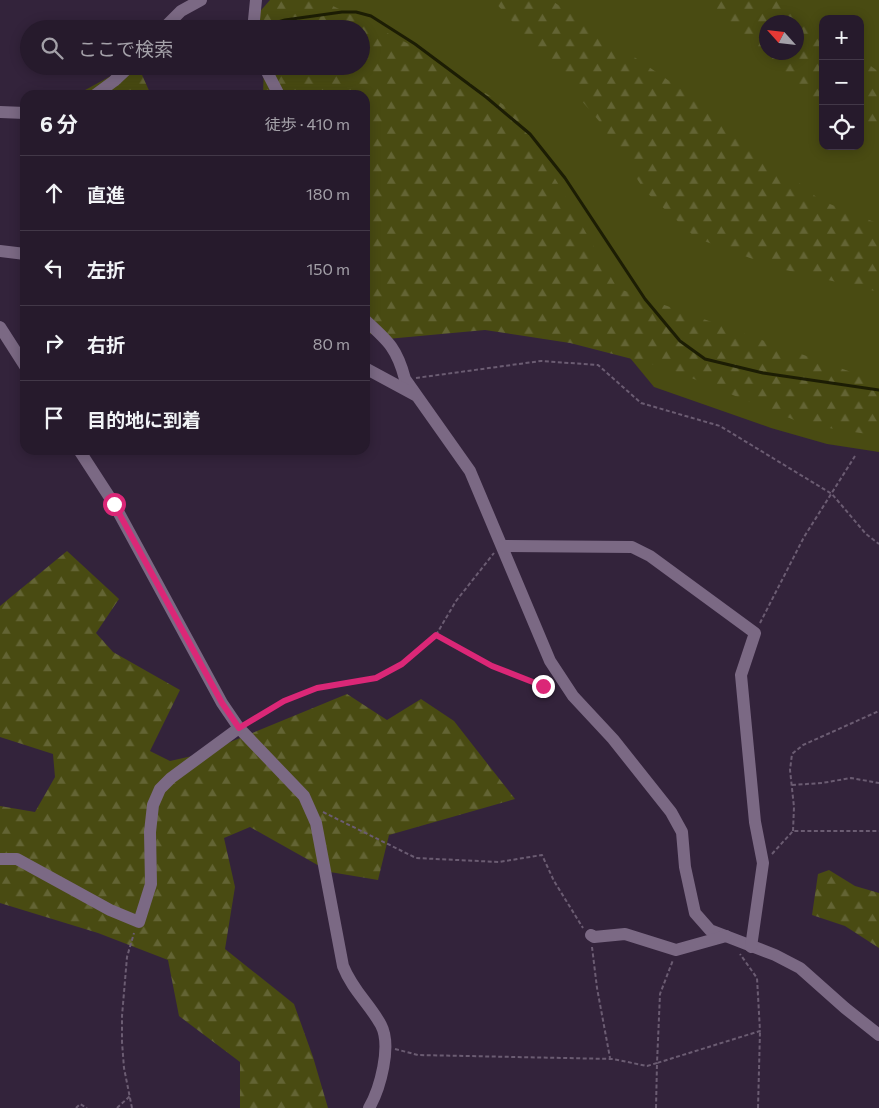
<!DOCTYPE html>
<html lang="ja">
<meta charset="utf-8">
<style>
:root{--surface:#261a2c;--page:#322738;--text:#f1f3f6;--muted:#a4a1a9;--line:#423848}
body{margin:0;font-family:Commissioner,"Noto Sans JP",sans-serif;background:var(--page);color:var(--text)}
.controls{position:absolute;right:15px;top:15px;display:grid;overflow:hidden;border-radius:10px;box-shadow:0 2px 12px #0003}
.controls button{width:45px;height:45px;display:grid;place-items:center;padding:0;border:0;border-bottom:1px solid var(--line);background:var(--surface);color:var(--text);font:25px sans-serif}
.compass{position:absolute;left:759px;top:15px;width:45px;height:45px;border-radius:50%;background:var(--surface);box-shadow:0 2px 12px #0003;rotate:297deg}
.stop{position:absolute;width:15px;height:15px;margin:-11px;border:4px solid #db2777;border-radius:50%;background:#fff}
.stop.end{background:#db2777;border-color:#fff;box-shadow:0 1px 5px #0008}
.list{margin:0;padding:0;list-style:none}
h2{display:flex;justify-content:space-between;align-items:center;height:65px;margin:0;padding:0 20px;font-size:21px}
h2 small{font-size:16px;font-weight:400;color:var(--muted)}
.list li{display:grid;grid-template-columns:32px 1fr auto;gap:15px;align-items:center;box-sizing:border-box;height:75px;padding:0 20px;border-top:1px solid var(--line)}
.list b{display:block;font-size:19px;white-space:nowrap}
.list em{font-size:16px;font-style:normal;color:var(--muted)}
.icon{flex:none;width:28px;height:28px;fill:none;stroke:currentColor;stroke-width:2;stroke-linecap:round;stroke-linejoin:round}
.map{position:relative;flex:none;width:879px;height:1108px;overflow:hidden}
.search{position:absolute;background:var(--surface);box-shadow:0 2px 12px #0003;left:20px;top:20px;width:350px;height:55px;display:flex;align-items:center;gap:12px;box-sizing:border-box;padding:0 18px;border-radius:28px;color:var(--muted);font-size:19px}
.panel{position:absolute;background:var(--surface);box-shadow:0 2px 12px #0003;left:20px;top:90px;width:350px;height:365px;border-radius:15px}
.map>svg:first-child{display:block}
.green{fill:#494b12;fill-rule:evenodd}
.forest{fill:url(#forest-firs);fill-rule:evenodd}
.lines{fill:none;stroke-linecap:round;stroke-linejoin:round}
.stream{stroke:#1c1d04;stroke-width:3}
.path{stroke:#6b5c72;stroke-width:2;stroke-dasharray:4 2.5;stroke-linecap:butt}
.minor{stroke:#7b6984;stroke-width:12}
.route{stroke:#db2777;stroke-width:6}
</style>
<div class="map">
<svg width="879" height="1108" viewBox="0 0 879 1108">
<defs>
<pattern id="forest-firs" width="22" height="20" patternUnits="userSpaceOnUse" patternTransform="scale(1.25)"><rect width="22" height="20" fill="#494b12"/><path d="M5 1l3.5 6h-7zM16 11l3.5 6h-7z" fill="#636434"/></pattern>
</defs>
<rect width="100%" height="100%" fill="#33233b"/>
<path class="green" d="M272,0H879V452L827,444L771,428L654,387L561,274L365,95L361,66V29ZM823,19H860V146H823ZM766,22H796V52H766Z"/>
<g class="forest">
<path d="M270,0H321L413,46L516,113L563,192L617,288L879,382V436L804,424L667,368L570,343L485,330L387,339L365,332V95H263L264,66H361V29H258L256,16Z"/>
<path d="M493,0H551L700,102L820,200L879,224V292L777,268L696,238L645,191L599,121L538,50Z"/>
<path d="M704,0H781L823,31V106L795,90L743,45ZM766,22H796V52H766Z"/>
<path d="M860,58L879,72V134L860,126Z"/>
<path d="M129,66H138L151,95H76Z"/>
<path d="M67,551L119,599L96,633L113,652L180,690L150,751L170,761L201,754L347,694L387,720L421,699L454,721L515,799L389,835L378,880L330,872L250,827L224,838L235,887L225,949L294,1004L313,1057L328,1108H240V1062L179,1016L168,960L98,933L0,903V806L35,812L55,777L53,754L0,737V606Z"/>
<path d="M829,870L855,886L879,893V948L845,926L812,915L818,874Z"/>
</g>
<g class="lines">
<path class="stream" d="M267,25L285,20L342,12H356L371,16L415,44L486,97L530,134L565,178L645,299L680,341L705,359L763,373L879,390"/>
<g class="path">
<path d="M416,378L541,361L598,365L641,403L720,426L832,494L866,534L879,544"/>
<path d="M760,623L804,537L855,456"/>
<path d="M436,635L456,601L494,553"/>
<path d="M248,723L284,701L317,688L376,678L402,664L436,635L493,666L556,690"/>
<path d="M792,785L822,783L851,778L879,783"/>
<path d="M323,812L416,858L499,862L542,855L554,881L583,928"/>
<path d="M793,831L794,807L790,770L792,754L803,745L879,711"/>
<path d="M772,854L793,831H879"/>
<path d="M592,947L597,988L610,1058"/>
<path d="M395,1049L418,1055L613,1059L647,1066L657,1063L660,994L673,960"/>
<path d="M76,1108L80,1104L87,1108"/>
<path d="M117,1108L130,1096"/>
<path d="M132,1108L124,1068L122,1042V1016L127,957L134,933"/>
<path d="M656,1108L657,1063L760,1031L757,978L740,954"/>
<path d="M758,1108L760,1031"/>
</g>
<g class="minor">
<path d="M163,29L181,11L201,0"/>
<path d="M255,29L254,20L256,0"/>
<path d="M264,66L279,95"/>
<path d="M95,95L114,81L130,66"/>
<path d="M0,112L25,113"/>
<path d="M0,251L25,254"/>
<path d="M365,320C388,341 397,348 405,379L470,471L550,661L573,696L613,739L671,812L682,832L685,867L695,913L710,930L775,955L800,968L845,1008L879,1035"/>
<path d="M0,327L25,366"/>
<path d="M365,368L415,395"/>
<path d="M79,450L114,504L222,703L239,728L304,796L316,823L343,966C353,991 369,1003 381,1025C392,1046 380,1089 369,1108"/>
<path d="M503,546L632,547L650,556L755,633L741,675L755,822L763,863L751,947"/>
<path d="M0,859H17L110,910L139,922L151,884L150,832L153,805L160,789L171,778L239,728"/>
<path d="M591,935L594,937L625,934L676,950L726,936"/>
</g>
</g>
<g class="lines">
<path class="route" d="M114,504L222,703L239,728L284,701L317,688L376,678L402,664L436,635L492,666L543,686"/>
</g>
</svg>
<div class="controls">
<button>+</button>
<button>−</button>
<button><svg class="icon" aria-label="locate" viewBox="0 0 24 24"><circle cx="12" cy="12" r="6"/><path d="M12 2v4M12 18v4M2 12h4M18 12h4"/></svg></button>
</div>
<svg class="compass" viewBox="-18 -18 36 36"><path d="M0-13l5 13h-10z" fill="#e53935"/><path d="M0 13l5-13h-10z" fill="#a4a1a9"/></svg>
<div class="stop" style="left:114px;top:504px"></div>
<div class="stop end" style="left:543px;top:686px"></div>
<div class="search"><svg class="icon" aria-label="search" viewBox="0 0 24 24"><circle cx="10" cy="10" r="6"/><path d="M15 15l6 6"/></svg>ここで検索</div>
<section class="panel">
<h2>6 分<small>徒歩 · 410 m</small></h2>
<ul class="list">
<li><svg class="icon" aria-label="ahead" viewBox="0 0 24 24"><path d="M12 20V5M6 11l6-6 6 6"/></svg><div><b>直進</b></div><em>180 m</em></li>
<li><svg class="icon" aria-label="left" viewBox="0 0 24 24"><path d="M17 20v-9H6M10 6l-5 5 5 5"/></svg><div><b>左折</b></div><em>150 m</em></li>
<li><svg class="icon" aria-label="right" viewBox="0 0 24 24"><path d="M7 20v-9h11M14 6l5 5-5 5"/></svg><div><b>右折</b></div><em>80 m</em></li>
<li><svg class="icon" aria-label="arrive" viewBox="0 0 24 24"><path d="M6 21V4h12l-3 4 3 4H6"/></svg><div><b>目的地に到着</b></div></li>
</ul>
</section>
</div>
